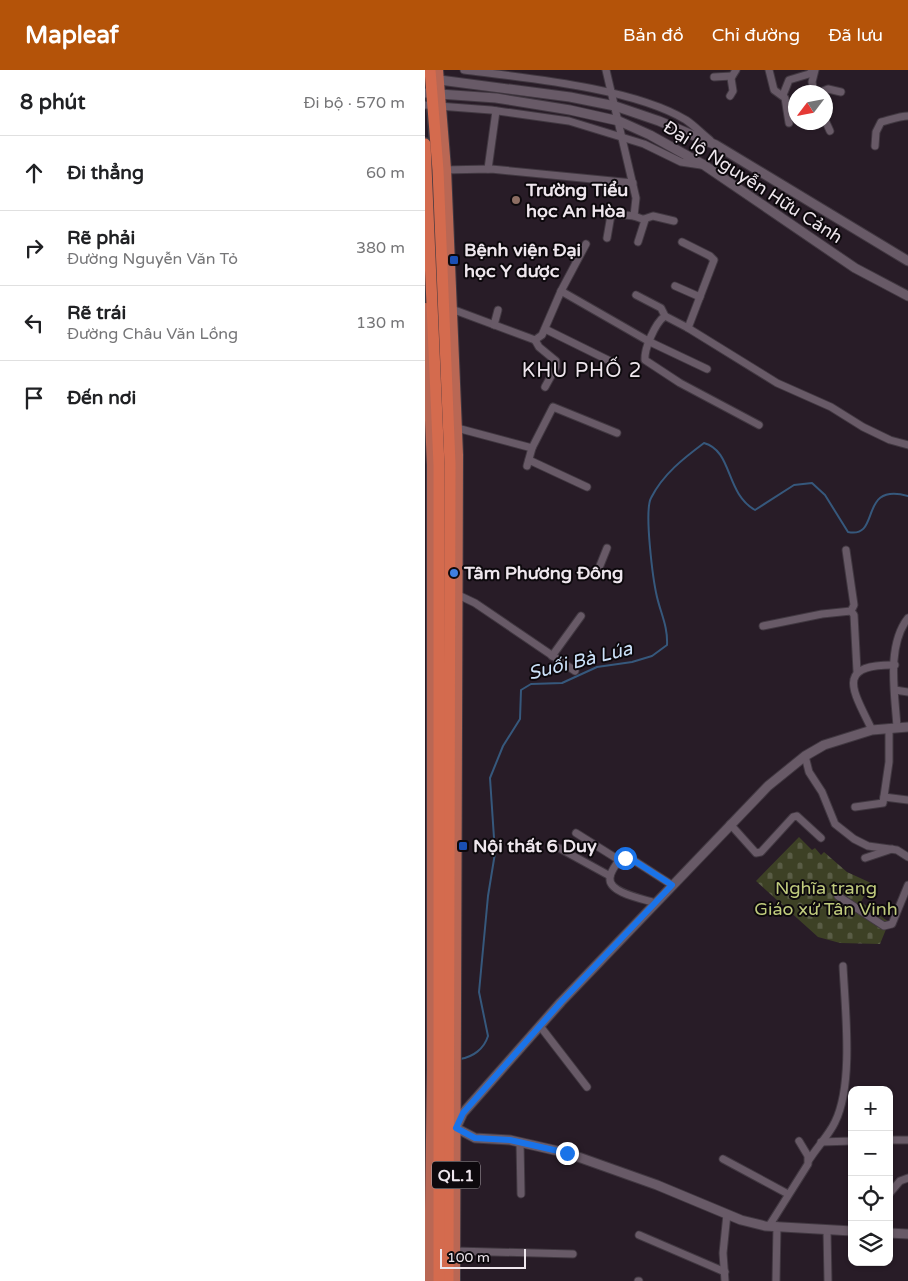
<!DOCTYPE html>
<html lang="vi">
<meta charset="utf-8">
<style>
:root{--surface:#fff;--page:#f6f6f6;--text:#202124;--muted:#757577;--line:#e0e0e0;--accent:#b45309}
body{margin:0;font-family:"Varela Round",sans-serif;background:var(--page);color:var(--text)}
.controls{position:absolute;right:15px;bottom:15px;display:grid;overflow:hidden;border-radius:10px;box-shadow:0 1px 4px #0004}
.controls button{width:45px;height:45px;display:grid;place-items:center;padding:0;border:0;border-bottom:1px solid var(--line);background:var(--surface);color:var(--text);font:25px sans-serif}
.compass{position:absolute;left:363px;top:15px;width:45px;height:45px;border-radius:50%;background:var(--surface);box-shadow:0 1px 4px #0004;rotate:238deg}
.scale{position:absolute;left:15px;bottom:12px;width:86px;box-sizing:border-box;padding-left:5px;border:2px solid #eee6ed;border-top:0;font-size:14px;line-height:18px;white-space:nowrap;color:#eee6ed;-webkit-text-stroke:4px #0d090d;paint-order:stroke}
.stop{position:absolute;width:15px;height:15px;margin:-11px;border:4px solid #1a73e8;border-radius:50%;background:#fff}
.stop.end{background:#1a73e8;border-color:#fff;box-shadow:0 1px 5px #0008}
.list{margin:0;padding:0;list-style:none}
h2{display:flex;justify-content:space-between;align-items:center;height:65px;margin:0;padding:0 20px;font-size:21px}
h2 small{font-size:16px;font-weight:400;color:var(--muted)}
.list li{display:grid;grid-template-columns:32px 1fr auto;gap:15px;align-items:center;box-sizing:border-box;height:75px;padding:0 20px;border-top:1px solid var(--line)}
.list b{display:block;font-size:19px;white-space:nowrap}
.list p{margin:0;font-size:16px;white-space:nowrap;color:var(--muted)}
.list em{font-size:16px;font-style:normal;color:var(--muted)}
.icon{flex:none;width:28px;height:28px;fill:none;stroke:currentColor;stroke-width:2;stroke-linecap:round;stroke-linejoin:round}
.map{position:relative;flex:none;width:483px;height:1211px;overflow:hidden}
header{display:flex;align-items:center;gap:30px;box-sizing:border-box;height:70px;padding:0 25px;background:var(--accent);color:#fff}
header strong{font-size:24px}
nav{display:flex;gap:28px;margin-inline-start:auto;font-size:18px}
main{display:flex}
aside{flex:1;background:var(--surface)}
.map>svg:first-child{display:block}
.cemetery{fill:url(#cemetery-stones)}
.lines{fill:none;stroke-linecap:round;stroke-linejoin:round}
.stream{stroke:#36587c;stroke-width:2}
.minor-casing{stroke:#413841;stroke-width:9}
.tertiary-casing{stroke:#413841;stroke-width:11}
.secondary-casing{stroke:#413841;stroke-width:11}
.primary-casing{stroke:#413841;stroke-width:12}
.trunk-casing{stroke:#413841;stroke-width:14}
.minor{stroke:#685a67;stroke-width:7}
.tertiary{stroke:#685a67;stroke-width:9}
.secondary{stroke:#685a67;stroke-width:9}
.primary{stroke:#b96754;stroke-width:10}
.trunk{stroke:#d46b4e;stroke-width:11}
.route{stroke:#1a73e8;stroke-width:6}
.education-dot{fill:#8d6e63;stroke:#0d090d;stroke-width:2}
.transit-dot{fill:#1a4fb4;stroke:#0d090d;stroke-width:2}
.shop-dot{fill:#3f7fe0;stroke:#0d090d;stroke-width:2}
.labels{text-anchor:middle;stroke-width:4;stroke-linejoin:round;paint-order:stroke}
.shield{fill:#0d090d;stroke:#aaa4aa;stroke-width:1}
.shield-label{font-size:16px;font-weight:bold;fill:#eee6ed}
.street-label{font-size:18px;fill:#eee6ed;stroke:#0d090d}
.poi-label{font-size:18px;font-weight:bold;fill:#eee6ed;stroke:#0d090d;text-anchor:start}
.park-label{font-size:18px;fill:#c0cb7d;stroke:#0d090d}
.water-label{font-size:19px;font-style:italic;fill:#cce2fa;stroke:#0d090d}
.quarter-label{font-size:20px;letter-spacing:1px;fill:#eee6ed;stroke:#0d090d}
</style>
<header>
<strong>Mapleaf</strong>
<nav><a>Bản đồ</a><a>Chỉ đường</a><a>Đã lưu</a></nav>
</header>
<main>
<aside>
<h2>8 phút<small>Đi bộ · 570 m</small></h2>
<ul class="list">
<li><svg class="icon" aria-label="ahead" viewBox="0 0 24 24"><path d="M12 20V5M6 11l6-6 6 6"/></svg><div><b>Đi thẳng</b></div><em>60 m</em></li>
<li><svg class="icon" aria-label="right" viewBox="0 0 24 24"><path d="M7 20v-9h11M14 6l5 5-5 5"/></svg><div><b>Rẽ phải</b><p>Đường Nguyễn Văn Tỏ</p></div><em>380 m</em></li>
<li><svg class="icon" aria-label="left" viewBox="0 0 24 24"><path d="M17 20v-9H6M10 6l-5 5 5 5"/></svg><div><b>Rẽ trái</b><p>Đường Châu Văn Lồng</p></div><em>130 m</em></li>
<li><svg class="icon" aria-label="arrive" viewBox="0 0 24 24"><path d="M6 21V4h12l-3 4 3 4H6"/></svg><div><b>Đến nơi</b></div></li>
</ul>
</aside>
<div class="map">
<svg width="483" height="1211" viewBox="0 0 483 1211">
<defs>
<pattern id="cemetery-stones" width="16" height="16" patternUnits="userSpaceOnUse" patternTransform="scale(1.25)"><rect width="16" height="16" fill="#3d4125"/><path d="M2 7V4a2 2 0 0 1 4 0v3zM10 15v-3a2 2 0 0 1 4 0v3z" fill="#595c45"/></pattern>
</defs>
<rect width="100%" height="100%" fill="#281c27"/>
<path class="cemetery" d="M374,767L387,780L390,778L396,785L399,782L422,802L446,813L436,832L464,852L455,874L415,873L393,867L331,811Z"/>
<g class="lines">
<path class="stream" d="M35,989C48,987 59,979 63,966L54,922L63,826L70,783L65,708L78,676L95,649L96,620L106,614L137,613L172,597L207,592L227,586L242,575C243,557 236,544 232,527C228,510 219,441 226,428C238,404 259,388 279,373C308,381 300,423 330,440L369,415L387,413L400,425L423,462C457,469 432,412 483,426"/>
<defs>
<g id="minor">
<path d="M39,0C102,8 208,18 261,50C270,56 277,64 285,70"/>
<path d="M181,0L211,128L209,146L190,144L186,145L182,168"/>
<path d="M344,0L349,20L360,28L364,53"/>
<path d="M289,7L307,6"/>
<path d="M389,22L387,12L390,0"/>
<path d="M395,22L403,19L416,22"/>
<path d="M358,25L364,10L384,4L389,0"/>
<path d="M305,26L308,21L306,8L311,0"/>
<path d="M0,35L66,40L144,51L219,74L256,92L276,95"/>
<path d="M400,50L405,61"/>
<path d="M450,76L451,62L456,52C464,50 475,46 483,46"/>
<path d="M63,99L71,41"/>
<path d="M17,100L66,99L208,113"/>
<path d="M209,146L220,150L213,172"/>
<path d="M219,149L228,146L249,151"/>
<path d="M257,172L285,186L289,190L263,258"/>
<path d="M250,216L275,227"/>
<path d="M136,221L161,174"/>
<path d="M211,225L236,238L240,246L263,258L352,313L406,337L438,357L465,370L483,375"/>
<path d="M24,238L110,270L117,265L136,221L225,272L282,299"/>
<path d="M240,246C230,253 219,279 220,290L255,313L334,355"/>
<path d="M69,255L73,240"/>
<path d="M120,259L187,292"/>
<path d="M110,270L114,277L131,291V297L120,317"/>
<path d="M32,358L107,378"/>
<path d="M104,390L162,417"/>
<path d="M102,396L107,378L128,337L192,363"/>
<path d="M421,480L429,535L426,541"/>
<path d="M172,503L182,478"/>
<path d="M29,523L50,533L150,601"/>
<path d="M338,556L397,544L426,541L429,545L432,601"/>
<path d="M127,586L156,546"/>
<path d="M470,620L483,622"/>
<path d="M472,657C470,624 461,576 483,548"/>
<path d="M447,660C429,622 408,594 470,595"/>
<path d="M380,686L384,702L397,722L410,754L429,769L443,776L472,780L483,787"/>
<path d="M459,727L483,730"/>
<path d="M430,737L458,733L464,692V658"/>
<path d="M305,754L331,783L336,782L368,747L372,746L396,768"/>
<path d="M151,763L194,790"/>
<path d="M134,778L185,806"/>
<path d="M440,788L467,779"/>
<path d="M413,826L459,856L467,854L483,815"/>
<path d="M231,833C219,829 183,823 185,808C185,802 191,795 194,790L205,788L247,815"/>
<path d="M115,956L162,1017"/>
<path d="M464,1070H483"/>
<path d="M95,1072L96,1124"/>
<path d="M396,1072L427,1071"/>
<path d="M298,1089L363,1124"/>
<path d="M384,1090C392,1077 404,1065 410,1052C429,1014 420,938 418,896"/>
<path d="M464,1124L475,1111L483,1108"/>
<path d="M344,1156L383,1094V1086L374,1071"/>
<path d="M402,1160L403,1211"/>
<path d="M214,1165L300,1202"/>
<path d="M30,1181L148,1184"/>
<path d="M213,1211H214"/>
<path d="M300,1211L298,1183L302,1144"/>
<path d="M351,1211L352,1156"/>
</g>
<g id="tertiary">
<path d="M427,1161L340,1156L316,1150L232,1115L142,1083L85,1070L50,1068L31,1058L38,1043L136,932L343,716L380,686L399,675L447,660L483,657"/>
<path d="M464,1163L483,1164"/>
</g>
<g id="secondary">
<path d="M7,9L145,27L190,36L234,51L291,75L483,191"/>
<path d="M0,23L71,28L145,40L194,51L225,65L279,95L430,198L483,226"/>
</g>
<g id="primary">
<path d="M13,0L21,99L33,385L30,1211"/>
<path d="M0,238L7,395V999L4,1211"/>
</g>
<g id="trunk">
<path d="M5,0L13,100L25,394L23,1211"/>
<path d="M0,74L14,395V1211"/>
</g>
</defs>
<use href="#minor" class="minor-casing"/>
<use href="#tertiary" class="tertiary-casing"/>
<use href="#secondary" class="secondary-casing"/>
<use href="#primary" class="primary-casing"/>
<use href="#trunk" class="trunk-casing"/>
<use href="#minor" class="minor"/>
<use href="#tertiary" class="tertiary"/>
<use href="#secondary" class="secondary"/>
<use href="#primary" class="primary"/>
<use href="#trunk" class="trunk"/>
</g>
<g class="lines">
<path class="route" d="M142,1083L85,1070L50,1068L31,1058L38,1043L136,932L247,815L205,788H200"/>
</g>
<circle class="education-dot" cx="91" cy="130" r="5"/>
<g class="transit-dot">
<rect x="24" y="185" width="10" height="10" rx="2.5"/>
<rect x="33" y="771" width="10" height="10" rx="2.5"/>
</g>
<circle class="shop-dot" cx="29" cy="503" r="5"/>
<g class="labels">
<rect class="shield" x="7" y="1091.5" width="48" height="27" rx="4"/>
<g class="shield-label">
<text x="31" y="1111">QL.1</text>
</g>
<g class="street-label">
<text transform="translate(328 112) rotate(33)" y="6">Đại lộ Nguyễn Hữu Cảnh</text>
</g>
<g class="poi-label">
<text x="101" y="126">Trường Tiểu<tspan x="101" dy="21">học An Hòa</tspan></text>
<text x="39" y="186">Bệnh viện Đại<tspan x="39" dy="21">học Y dược</tspan></text>
<text x="39" y="509">Tâm Phương Đông</text>
<text x="48" y="782">Nội thất 6 Duy</text>
</g>
<g class="park-label">
<text x="401" y="824">Nghĩa trang<tspan x="401" dy="21">Giáo xứ Tân Vinh</tspan></text>
</g>
<g class="water-label">
<text transform="translate(155 590) rotate(-14)" y="7">Suối Bà Lúa</text>
</g>
<g class="quarter-label">
<text x="157" y="307">KHU PHỐ 2</text>
</g>
</g>
</svg>
<div class="controls">
<button>+</button>
<button>−</button>
<button><svg class="icon" aria-label="locate" viewBox="0 0 24 24"><circle cx="12" cy="12" r="6"/><path d="M12 2v4M12 18v4M2 12h4M18 12h4"/></svg></button>
<button><svg class="icon" aria-label="layers" viewBox="0 0 24 24"><path d="M12 4l9 5-9 5-9-5zM3 14l9 5 9-5"/></svg></button>
</div>
<svg class="compass" viewBox="-18 -18 36 36"><path d="M0-13l5 13h-10z" fill="#e53935"/><path d="M0 13l5-13h-10z" fill="#757577"/></svg>
<div class="scale">100 m</div>
<div class="stop" style="left:200px;top:788px"></div>
<div class="stop end" style="left:142px;top:1083px"></div>
</div>
</main>
